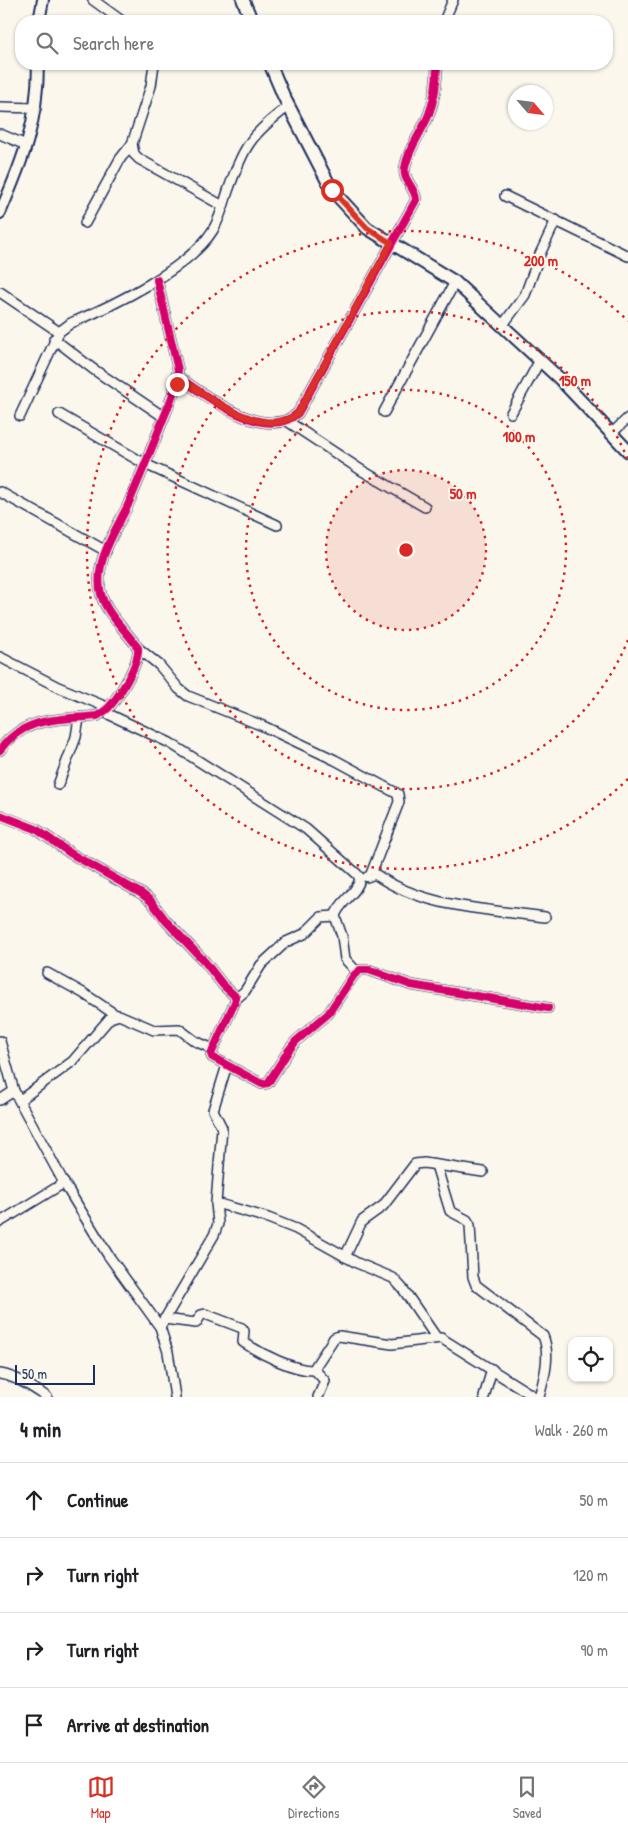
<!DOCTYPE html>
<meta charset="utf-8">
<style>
:root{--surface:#fff;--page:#f2f2f2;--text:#202124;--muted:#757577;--line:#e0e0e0;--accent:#d93025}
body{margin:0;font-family:"Patrick Hand",sans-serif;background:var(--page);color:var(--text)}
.controls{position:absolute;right:15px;bottom:15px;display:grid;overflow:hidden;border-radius:10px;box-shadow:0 1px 4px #0004}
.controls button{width:45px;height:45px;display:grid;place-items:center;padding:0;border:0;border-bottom:1px solid var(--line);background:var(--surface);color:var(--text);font:25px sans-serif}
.compass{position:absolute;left:508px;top:85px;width:45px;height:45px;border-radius:50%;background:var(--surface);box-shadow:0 1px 4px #0004;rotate:118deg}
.scale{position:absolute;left:15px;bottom:12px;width:80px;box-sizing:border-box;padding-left:5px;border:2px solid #1b2f5e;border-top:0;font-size:14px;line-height:18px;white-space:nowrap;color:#1b2f5e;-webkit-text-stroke:4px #fbf7ec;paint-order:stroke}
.stop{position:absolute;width:15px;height:15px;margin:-11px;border:4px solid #d93025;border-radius:50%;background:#fff}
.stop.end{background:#d93025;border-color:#fff;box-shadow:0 1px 5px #0008}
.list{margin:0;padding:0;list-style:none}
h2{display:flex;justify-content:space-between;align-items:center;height:65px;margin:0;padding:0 20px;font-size:21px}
h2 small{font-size:16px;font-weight:400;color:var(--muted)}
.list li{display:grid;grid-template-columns:32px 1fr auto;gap:15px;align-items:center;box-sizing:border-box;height:75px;padding:0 20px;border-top:1px solid var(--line)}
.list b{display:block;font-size:19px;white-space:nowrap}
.list em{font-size:16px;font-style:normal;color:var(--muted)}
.icon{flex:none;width:28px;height:28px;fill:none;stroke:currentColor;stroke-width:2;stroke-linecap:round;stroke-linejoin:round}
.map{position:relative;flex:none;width:628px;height:1397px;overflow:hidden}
.search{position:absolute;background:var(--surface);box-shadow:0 1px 4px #0004;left:15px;right:15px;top:15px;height:55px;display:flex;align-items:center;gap:12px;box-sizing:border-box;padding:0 18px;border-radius:20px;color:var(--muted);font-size:19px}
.sheet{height:365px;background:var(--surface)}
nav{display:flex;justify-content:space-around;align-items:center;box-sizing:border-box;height:70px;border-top:1px solid var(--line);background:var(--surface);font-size:14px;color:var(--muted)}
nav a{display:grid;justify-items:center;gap:2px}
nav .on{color:var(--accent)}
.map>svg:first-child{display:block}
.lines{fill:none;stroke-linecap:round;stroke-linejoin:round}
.minor-casing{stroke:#1b2f5e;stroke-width:12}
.tertiary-casing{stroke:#1b2f5e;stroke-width:14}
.secondary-casing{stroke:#1b2f5e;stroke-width:15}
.minor{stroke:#fbf7ec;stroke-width:9}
.tertiary{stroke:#fbf7ec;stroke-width:10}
.secondary{stroke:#fbf7ec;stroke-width:11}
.cycleway-casing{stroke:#fbf7ec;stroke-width:11}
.cycleway{stroke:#d6006c;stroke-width:8}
.route{stroke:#d93025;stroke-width:6}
.ring{fill:none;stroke:#d62828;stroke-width:2.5;stroke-dasharray:2.5 5}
.centre{fill:#d62828;stroke:#fbf7ec;stroke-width:2.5}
.ring-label{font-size:15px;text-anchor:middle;font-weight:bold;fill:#d62828;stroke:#fbf7ec;stroke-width:4;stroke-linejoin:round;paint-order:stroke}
</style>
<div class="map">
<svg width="628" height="1397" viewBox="0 0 628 1397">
<rect width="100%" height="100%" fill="#fbf7ec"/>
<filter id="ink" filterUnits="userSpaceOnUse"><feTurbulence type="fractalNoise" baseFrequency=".02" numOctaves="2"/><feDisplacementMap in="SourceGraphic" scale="10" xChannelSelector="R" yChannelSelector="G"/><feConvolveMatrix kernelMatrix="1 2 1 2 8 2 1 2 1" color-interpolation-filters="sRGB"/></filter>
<g filter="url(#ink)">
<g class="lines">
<defs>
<g id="minor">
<path d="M93,0L122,21"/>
<path d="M444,21L453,0"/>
<path d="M154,64L151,86L132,144L134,154L139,159L223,206"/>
<path d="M0,107L36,108"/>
<path d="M0,134L26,145"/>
<path d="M505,196L628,256"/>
<path d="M85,223L120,159L132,144"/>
<path d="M0,292L59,332"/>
<path d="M502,326L525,295L540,254L556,220"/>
<path d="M54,339L93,369L164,417"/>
<path d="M177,376C206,396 265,443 298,413L416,200C416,188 402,180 405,168C408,149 422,132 429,114C435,98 437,81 437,64"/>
<path d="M384,412L455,282"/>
<path d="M511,413L540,360"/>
<path d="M59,414L145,464L277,525"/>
<path d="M20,416L59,332L71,323C112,306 189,269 213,230C220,218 224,204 228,191C244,146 250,135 289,106"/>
<path d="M287,421L361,470L425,507"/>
<path d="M611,434L628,418"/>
<path d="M0,492L106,551"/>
<path d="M138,648L159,665L179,689L188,696L263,726L335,760L398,794L399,802L371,874"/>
<path d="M0,657L58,687L109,708"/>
<path d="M104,712L170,743L306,829L357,874L360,878C358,893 339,902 335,916L342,936L345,959L357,972"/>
<path d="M0,750C24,716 60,720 97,716C102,713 107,710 110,706C120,695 140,662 138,648C127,631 106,614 101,594C93,563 115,532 128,505C139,479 150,453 160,427C168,407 176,391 178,370L157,280"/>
<path d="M58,785L76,737L79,718"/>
<path d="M0,815L36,829L70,853L142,894L151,901L166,921L205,962L223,985L236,997L235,1002L211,1054L212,1057L262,1084L268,1083L289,1050L296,1041L328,1014L354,975L360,970H369L411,985L548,1008"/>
<path d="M367,877L375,874C423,908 488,909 545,917"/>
<path d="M47,973L83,993L116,1015"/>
<path d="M237,998L245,991L261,965L286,942L304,934L321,917L335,916"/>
<path d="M0,1041L14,1091L64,1183L108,1255L160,1327L168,1352L175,1397"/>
<path d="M0,1100L14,1091"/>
<path d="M20,1100L73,1061L110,1018L119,1015L154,1030L179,1029L195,1041L213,1049"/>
<path d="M436,1165L450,1211L467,1220L470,1225L473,1277L476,1285L543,1336C551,1355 544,1379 539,1397"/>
<path d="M216,1203L268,1218L296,1229L357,1263L393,1278L403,1289L436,1337"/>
<path d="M0,1222L64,1183"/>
<path d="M345,1257L362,1221L383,1206L415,1164L424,1163L483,1172"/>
<path d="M164,1319L196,1323L201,1315L205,1314L242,1328L244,1331L243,1342C261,1354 294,1371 315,1370"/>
<path d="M160,1327L214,1235L218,1224L216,1203L222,1128L213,1110L227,1065"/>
<path d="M0,1374C18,1377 32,1387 47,1397"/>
<path d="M318,1397L325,1381L315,1370V1367L334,1338L339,1336L392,1344L441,1338L535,1397"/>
<path d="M484,1397L492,1369"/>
</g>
<g id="tertiary">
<path d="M39,21L43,0"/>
<path d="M0,213C23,160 38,122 38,64"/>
</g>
<g id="secondary">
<path d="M243,0L252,21"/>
<path d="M270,64L284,97L332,190L367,228L455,282L560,379L628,451"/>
</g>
</defs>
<use href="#minor" class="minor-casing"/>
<use href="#tertiary" class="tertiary-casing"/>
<use href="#secondary" class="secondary-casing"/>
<use href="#minor" class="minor"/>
<use href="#tertiary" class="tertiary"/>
<use href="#secondary" class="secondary"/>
<defs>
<g id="cycleway">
<path d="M177,376C206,396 265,443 298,413L416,200C416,188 402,180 405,168C408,149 422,132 429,114C435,98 437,81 437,64"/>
<path d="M0,750C24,716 60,720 97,716C102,713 107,710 110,706C120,695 140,662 138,648C127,631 106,614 101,594C93,563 115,532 128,505C139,479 150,453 160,427C168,407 176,391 178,370L157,280"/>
<path d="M0,815L36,829L70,853L142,894L151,901L166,921L205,962L223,985L236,997L235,1002L211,1054L212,1057L262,1084L268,1083L289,1050L296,1041L328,1014L354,975L360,970H369L411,985L548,1008"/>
</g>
</defs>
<use href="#cycleway" class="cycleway-casing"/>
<use href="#cycleway" class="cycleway"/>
</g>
</g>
<g class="lines" filter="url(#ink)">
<path class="route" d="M177,384V376C206,396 266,442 298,413L391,243L367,228L332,190"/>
</g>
<circle cx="406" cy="550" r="80" fill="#d62828" fill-opacity=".12"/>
<g class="ring">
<circle cx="406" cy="550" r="80"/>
<circle cx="406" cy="550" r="160"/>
<path d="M628 640A239 239 0 1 1 628 460"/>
<path d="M628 779A319 319 0 1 1 628 321"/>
</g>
<circle cx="406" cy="550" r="8" class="centre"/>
<g class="ring-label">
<text x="541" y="266">200 m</text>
<text x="575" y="386">150 m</text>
<text x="519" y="442">100 m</text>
<text x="463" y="499">50 m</text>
</g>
</svg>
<div class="controls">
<button><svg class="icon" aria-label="locate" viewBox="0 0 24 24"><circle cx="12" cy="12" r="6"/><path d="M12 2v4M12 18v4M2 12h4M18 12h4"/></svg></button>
</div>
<svg class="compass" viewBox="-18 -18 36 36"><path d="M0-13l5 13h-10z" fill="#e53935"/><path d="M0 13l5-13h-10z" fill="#757577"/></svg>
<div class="scale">50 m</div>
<div class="stop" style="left:332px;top:190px"></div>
<div class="stop end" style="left:177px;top:384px"></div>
<div class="search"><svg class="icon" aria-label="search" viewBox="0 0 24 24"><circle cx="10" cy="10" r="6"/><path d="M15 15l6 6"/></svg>Search here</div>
</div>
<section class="sheet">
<h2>4 min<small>Walk · 260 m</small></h2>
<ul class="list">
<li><svg class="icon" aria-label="ahead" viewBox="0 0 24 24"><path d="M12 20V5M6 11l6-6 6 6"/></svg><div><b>Continue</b></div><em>50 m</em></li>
<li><svg class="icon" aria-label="right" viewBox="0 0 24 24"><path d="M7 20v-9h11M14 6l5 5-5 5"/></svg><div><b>Turn right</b></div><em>120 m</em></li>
<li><svg class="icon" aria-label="right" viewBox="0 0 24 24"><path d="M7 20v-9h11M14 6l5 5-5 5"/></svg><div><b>Turn right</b></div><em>90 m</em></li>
<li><svg class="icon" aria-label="arrive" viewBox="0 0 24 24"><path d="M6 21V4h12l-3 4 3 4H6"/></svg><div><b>Arrive at destination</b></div></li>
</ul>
</section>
<nav>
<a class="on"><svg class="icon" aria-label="map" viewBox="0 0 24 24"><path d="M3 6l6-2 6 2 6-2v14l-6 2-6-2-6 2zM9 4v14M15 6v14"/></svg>Map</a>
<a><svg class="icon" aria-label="directions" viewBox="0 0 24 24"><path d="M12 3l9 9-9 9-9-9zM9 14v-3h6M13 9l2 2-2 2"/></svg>Directions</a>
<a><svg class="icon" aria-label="saved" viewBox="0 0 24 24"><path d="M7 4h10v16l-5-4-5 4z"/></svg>Saved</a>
</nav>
